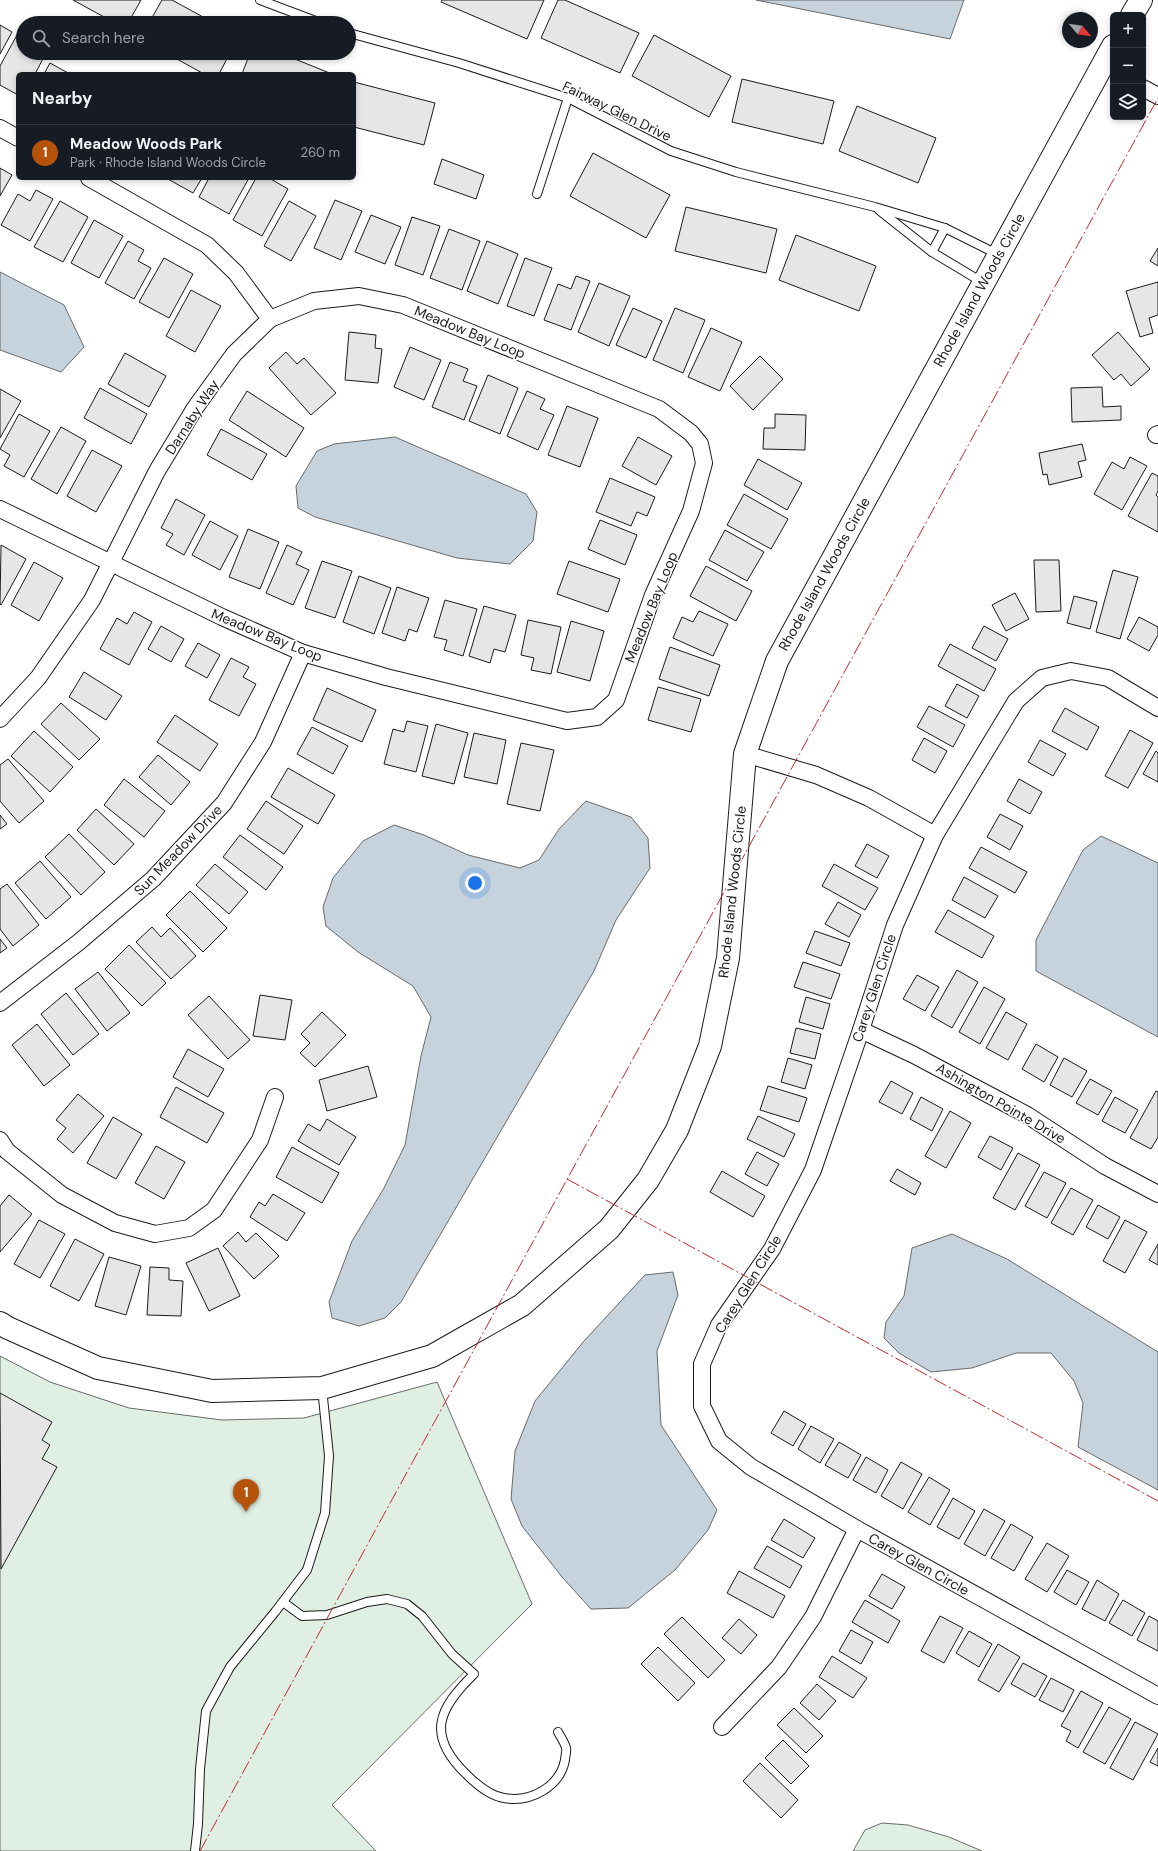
<!DOCTYPE html>
<meta charset="utf-8">
<style>
:root{--surface:#171b24;--page:#242831;--text:#f1f3f6;--muted:#9ea1a6;--line:#363941;--accent:#b45309}
body{margin:0;font-family:"DM Sans",sans-serif;background:var(--page);color:var(--text)}
.controls{position:absolute;right:12px;top:12px;display:grid;overflow:hidden;border-radius:6px;box-shadow:0 2px 6px #0003}
.controls button{width:36px;height:36px;display:grid;place-items:center;padding:0;border:0;border-bottom:1px solid var(--line);background:var(--surface);color:var(--text);font:20px sans-serif}
.compass{position:absolute;left:1062px;top:12px;width:36px;height:36px;border-radius:50%;background:var(--surface);box-shadow:0 2px 6px #0003;rotate:119deg}
.you{position:absolute;left:475px;top:883px;width:14px;height:14px;margin:-10px;border:3px solid #fff;border-radius:50%;background:#1a73e8;box-shadow:0 0 0 6px #1a73e833}
.badge{display:grid;place-items:center;width:26px;height:26px;border-radius:50%;background:var(--accent);color:#fff;font-size:13px;font-weight:700}
.pin{position:absolute;translate:-50% -33px;filter:drop-shadow(0 1px 2px #0008)}
.pin::after{content:'';position:absolute;top:21px;width:14px;height:12px;background:inherit;clip-path:polygon(0 0,100% 0,50% 100%)}
.list{margin:0;padding:0;list-style:none}
h2{display:flex;justify-content:space-between;align-items:center;height:52px;margin:0;padding:0 16px;font-size:17px}
h2 small{font-size:13px;font-weight:400;color:var(--muted)}
.list li{display:grid;grid-template-columns:26px 1fr auto;gap:12px;align-items:center;box-sizing:border-box;height:56px;padding:0 16px;border-top:1px solid var(--line)}
.list b{display:block;font-size:15px;white-space:nowrap}
.list p{margin:0;font-size:13px;white-space:nowrap;color:var(--muted)}
.list em{font-size:13px;font-style:normal;color:var(--muted)}
.icon{flex:none;width:22px;height:22px;fill:none;stroke:currentColor;stroke-width:2;stroke-linecap:round;stroke-linejoin:round}
.map{position:relative;flex:none;width:1158px;height:1851px;overflow:hidden}
.search{position:absolute;background:var(--surface);box-shadow:0 2px 6px #0003;left:16px;top:16px;width:340px;height:44px;display:flex;align-items:center;gap:10px;box-sizing:border-box;padding:0 14px;border-radius:22px;color:var(--muted);font-size:15px}
.panel{position:absolute;background:var(--surface);box-shadow:0 2px 6px #0003;left:16px;top:72px;width:340px;height:108px;border-radius:6px}
.map>svg:first-child{display:block}
.green{fill:#e0efe3;stroke:#6a6a6a}
.water{fill:#c6d2dc;stroke:#6a6a6a}
.building{fill:#e6e6e6;stroke:#1a1a1a}
.lines{fill:none;stroke-linecap:round;stroke-linejoin:round}
.lane-casing{stroke:#1a1a1a;stroke-width:10}
.street-casing{stroke:#1a1a1a;stroke-width:18}
.secondary-casing{stroke:#1a1a1a;stroke-width:24}
.lane{stroke:#fff;stroke-width:8}
.street{stroke:#fff;stroke-width:16}
.secondary{stroke:#fff;stroke-width:22}
.power{stroke:#c62828;stroke-width:1;stroke-dasharray:14 3 2 3;stroke-linecap:butt}
.labels{text-anchor:middle;stroke-width:3;stroke-linejoin:round;paint-order:stroke}
.street-label{font-size:14px;fill:#1a1a1a;stroke:#fff}
</style>
<div class="map">
<svg width="1158" height="1851" viewBox="0 0 1158 1851">
<rect width="100%" height="100%" fill="#fff"/>
<g class="green">
<path d="M0,1356L50,1382L129,1408L222,1420L304,1418L437,1382L532,1604L332,1805L376,1851H0Z"/>
<path d="M882,1823L908,1825L949,1837L982,1851H853L865,1830Z"/>
</g>
<g class="water">
<path d="M756,0H964L950,39Z"/>
<path d="M0,272L64,305L84,347L61,372L0,350Z"/>
<path d="M395,437L526,494L537,512L533,541L510,564L457,558L315,517L298,508L296,486L317,451L334,444Z"/>
<path d="M586,801L631,817L648,838L650,868L616,920L594,971L401,1302L385,1318L359,1326L332,1318L329,1302L352,1241L384,1188L405,1145L421,1056L431,1017L413,986L358,952L326,926L323,907L333,878L363,841L394,825L424,835L468,855L520,868L539,860L559,829Z"/>
<path d="M1101,836L1158,863V1037L1036,971V940L1083,850Z"/>
<path d="M952,1234L1007,1259L1158,1352V1490L1078,1447L1083,1403L1074,1381L1051,1353H1016L972,1368L931,1372L899,1353L884,1338L886,1322L904,1296L912,1248Z"/>
<path d="M673,1272L678,1295L657,1351L661,1425L717,1510L708,1530L675,1570L628,1608L591,1609L562,1577L522,1526L511,1499L515,1451L535,1401L584,1341L645,1275Z"/>
</g>
<g class="building">
<path d="M73,0H141L128,23H115Z"/>
<path d="M162,0H172L214,23H149Z"/>
<path d="M442,0H544L527,39L441,2Z"/>
<path d="M558,0H565L639,33L620,73L541,38Z"/>
<path d="M0,25L12,32L0,54Z"/>
<path d="M17,35L23,38V53H46L35,74H18V95L0,85V66Z"/>
<path d="M654,35L731,76L709,117L632,76Z"/>
<path d="M166,53H230L219,74H204Z"/>
<path d="M250,53H280L332,74H242Z"/>
<path d="M50,63L70,74H44Z"/>
<path d="M742,79L834,101L823,144L732,122Z"/>
<path d="M354,82L435,103L424,145L354,127Z"/>
<path d="M857,106L936,138L918,183L839,151Z"/>
<path d="M593,153L670,195L646,238L570,196Z"/>
<path d="M442,159L484,175L476,199L434,184Z"/>
<path d="M0,168L12,175L0,196Z"/>
<path d="M166,178H202L193,193Z"/>
<path d="M209,178H249L229,214L199,197Z"/>
<path d="M256,178H269L288,189L262,236L233,220Z"/>
<path d="M36,190L53,199L30,241L1,225L18,194L30,201Z"/>
<path d="M335,200L362,211L341,260L314,248Z"/>
<path d="M60,201L88,217L63,262L34,247Z"/>
<path d="M289,201L316,216L291,261L264,246Z"/>
<path d="M686,207L777,229L766,273L675,251Z"/>
<path d="M371,215L401,227L385,264L355,252Z"/>
<path d="M412,217L440,226L423,275L395,265Z"/>
<path d="M94,220L123,236L99,278L71,263Z"/>
<path d="M449,229L480,241L462,290L430,278Z"/>
<path d="M796,235L876,266L859,311L779,280Z"/>
<path d="M128,241L144,250L138,261L151,268L134,299L105,283Z"/>
<path d="M487,241L518,254L498,304L467,291Z"/>
<path d="M1158,248V266L1150,261Z"/>
<path d="M164,258L193,274L169,318L139,302Z"/>
<path d="M525,258L552,268L534,316L507,306Z"/>
<path d="M576,276L590,281L571,330L544,320L558,284L571,289Z"/>
<path d="M1158,282V315L1149,318L1153,333L1140,337L1126,291Z"/>
<path d="M599,283L630,296L609,346L578,332Z"/>
<path d="M191,290L221,306L195,352L166,336Z"/>
<path d="M633,308L662,321L646,358L616,345Z"/>
<path d="M675,308L705,320L683,373L653,360Z"/>
<path d="M711,328L742,342L720,391L688,377Z"/>
<path d="M349,332L376,335L375,348L382,349L378,383L345,380Z"/>
<path d="M1118,332L1150,369L1131,386L1121,374L1114,380L1092,355Z"/>
<path d="M410,347L441,360L424,400L394,387Z"/>
<path d="M286,352L297,364L304,358L336,393L311,415L269,368Z"/>
<path d="M125,353L166,376L149,407L108,384Z"/>
<path d="M760,356L783,379L753,410L730,386Z"/>
<path d="M450,362L468,369L463,381L477,386L464,420L432,407Z"/>
<path d="M488,375L518,388L500,434L469,421Z"/>
<path d="M1102,387L1103,407L1121,406V420L1072,422L1071,388Z"/>
<path d="M100,388L147,414L131,444L84,418Z"/>
<path d="M0,389L21,401L0,438Z"/>
<path d="M247,391L304,428L286,457L229,420Z"/>
<path d="M527,391L545,399L540,409L554,415L538,450L507,436Z"/>
<path d="M567,406L598,418L580,467L548,455Z"/>
<path d="M19,414L50,431L24,477L4,466L10,455L0,449Z"/>
<path d="M775,414L806,415L805,450L763,449L764,428H775Z"/>
<path d="M61,427L86,441L57,494L31,479Z"/>
<path d="M221,429L267,454L252,480L207,455Z"/>
<path d="M638,437L672,456L656,485L622,466Z"/>
<path d="M1082,444L1086,460L1078,462L1082,477L1049,485L1047,474L1043,475L1039,453Z"/>
<path d="M92,450L122,466L96,512L67,496Z"/>
<path d="M1130,457L1147,466L1122,510L1094,494L1112,462L1124,469Z"/>
<path d="M758,459L802,483L787,510L744,485Z"/>
<path d="M1152,473L1158,476V491L1156,495L1158,497V532L1128,516Z"/>
<path d="M610,478L655,497L647,516L637,512L631,526L596,512Z"/>
<path d="M744,494L788,519L771,549L727,525Z"/>
<path d="M176,499L205,515L184,555L166,545L173,534L161,528Z"/>
<path d="M600,520L637,535L625,565L588,549Z"/>
<path d="M210,521L238,536L220,570L192,555Z"/>
<path d="M248,529L279,542L260,589L229,577Z"/>
<path d="M725,530L764,552L747,581L709,560Z"/>
<path d="M1,545L26,559L1,605L0,604Z"/>
<path d="M287,545L302,552L296,564L309,570L293,605L266,593Z"/>
<path d="M1034,560H1059L1061,611L1036,612Z"/>
<path d="M322,561L352,571L335,618L305,608Z"/>
<path d="M569,561L620,579L608,612L557,594Z"/>
<path d="M34,562L63,578L39,621L11,605Z"/>
<path d="M706,566L752,591L736,621L690,596Z"/>
<path d="M1113,570L1138,577L1120,639L1096,632Z"/>
<path d="M359,576L391,588L374,634L343,622Z"/>
<path d="M397,587L429,598L417,632L409,629L405,641L382,633Z"/>
<path d="M1015,593L1029,619L1006,631L992,605Z"/>
<path d="M1074,596L1097,602L1090,629L1067,623Z"/>
<path d="M445,600L477,609L463,656L444,650L447,640L434,637Z"/>
<path d="M484,606L516,615L505,652L494,649L490,663L469,656Z"/>
<path d="M699,611L728,624L713,656L673,638L682,617L693,622Z"/>
<path d="M134,612L152,622L129,665L100,649L117,618L127,624Z"/>
<path d="M1139,617L1158,627V635L1149,651L1127,639Z"/>
<path d="M528,620L561,627L551,674L531,670L534,658L521,655Z"/>
<path d="M571,621L604,631L590,681L557,672Z"/>
<path d="M161,626L184,639L171,662L148,649Z"/>
<path d="M984,626L1008,639L996,661L972,648Z"/>
<path d="M198,643L220,655L207,678L185,666Z"/>
<path d="M950,644L996,669L984,691L938,666Z"/>
<path d="M670,647L720,665L709,696L659,679Z"/>
<path d="M231,658L249,667L243,677L256,684L239,716L209,700Z"/>
<path d="M84,672L122,696L106,720L69,697Z"/>
<path d="M957,684L979,696L967,718L945,706Z"/>
<path d="M658,687L701,699L691,732L648,720Z"/>
<path d="M327,688L376,710L362,742L313,720Z"/>
<path d="M61,703L100,739L79,760L41,724Z"/>
<path d="M929,706L965,725L953,747L917,727Z"/>
<path d="M1065,708L1099,727L1087,750L1052,731Z"/>
<path d="M175,715L218,744L200,771L157,742Z"/>
<path d="M407,721L428,726L416,772L384,764L393,729L404,732Z"/>
<path d="M436,724L468,733L454,784L422,776Z"/>
<path d="M312,727L348,746L333,774L297,754Z"/>
<path d="M1130,730L1153,743L1128,788L1105,776Z"/>
<path d="M34,731L73,767L50,792L11,756Z"/>
<path d="M474,733L506,740L497,784L464,777Z"/>
<path d="M924,738L947,751L935,773L912,760Z"/>
<path d="M1040,740L1066,754L1053,776L1028,762Z"/>
<path d="M521,743L554,750L540,811L507,804Z"/>
<path d="M1156,751L1158,753V782L1143,774Z"/>
<path d="M158,755L190,782L171,805L139,777Z"/>
<path d="M8,759L44,801L19,823L0,801V765Z"/>
<path d="M288,768L335,795L318,824L271,797Z"/>
<path d="M124,779L165,811L144,837L104,805Z"/>
<path d="M1019,779L1042,792L1030,814L1007,801Z"/>
<path d="M266,801L303,826L284,854L247,829Z"/>
<path d="M96,809L134,844L114,865L77,830Z"/>
<path d="M1000,814L1023,826L1010,850L987,837Z"/>
<path d="M0,815L7,824L0,829Z"/>
<path d="M69,834L105,872L81,895L45,857Z"/>
<path d="M240,835L283,867L266,890L223,857Z"/>
<path d="M867,844L889,856L877,878L855,866Z"/>
<path d="M981,847L1027,872L1015,893L969,868Z"/>
<path d="M40,861L71,897L46,919L15,883Z"/>
<path d="M215,864L248,892L229,914L196,885Z"/>
<path d="M834,864L878,888L865,910L822,886Z"/>
<path d="M964,877L998,896L985,918L952,900Z"/>
<path d="M7,884L39,925L13,946L0,929V889Z"/>
<path d="M190,891L227,928L203,952L166,915Z"/>
<path d="M838,902L861,915L849,937L825,924Z"/>
<path d="M948,910L994,936L982,958L935,932Z"/>
<path d="M152,927L161,937L170,928L196,956L171,979L136,942Z"/>
<path d="M815,931L850,943L841,966L806,953Z"/>
<path d="M0,939L7,948L0,953Z"/>
<path d="M129,945L166,983L142,1006L105,969Z"/>
<path d="M803,962L840,974L831,999L794,987Z"/>
<path d="M957,970L978,982L952,1028L931,1016Z"/>
<path d="M98,972L130,1013L107,1031L75,989Z"/>
<path d="M917,975L939,987L925,1011L903,999Z"/>
<path d="M984,987L1005,999L980,1044L959,1032Z"/>
<path d="M66,993L99,1034L73,1055L41,1014Z"/>
<path d="M260,995L292,1000L285,1040L253,1036Z"/>
<path d="M209,996L250,1040L228,1059L188,1015Z"/>
<path d="M806,997L830,1004L823,1029L799,1022Z"/>
<path d="M322,1012L346,1035L315,1067L300,1053L310,1043L301,1034Z"/>
<path d="M1006,1012L1027,1024L1008,1060L986,1048Z"/>
<path d="M37,1024L70,1065L44,1086L12,1045Z"/>
<path d="M796,1028L821,1034L815,1059L790,1053Z"/>
<path d="M1036,1044L1058,1057L1044,1082L1022,1069Z"/>
<path d="M188,1049L224,1069L208,1097L173,1077Z"/>
<path d="M788,1058L812,1065L805,1089L781,1082Z"/>
<path d="M1064,1058L1087,1071L1072,1097L1050,1085Z"/>
<path d="M368,1066L377,1097L327,1111L319,1080Z"/>
<path d="M1090,1079L1112,1091L1098,1115L1076,1103Z"/>
<path d="M891,1081L913,1093L902,1114L879,1102Z"/>
<path d="M768,1086L807,1098L799,1122L760,1110Z"/>
<path d="M176,1087L224,1113L207,1143L160,1117Z"/>
<path d="M1156,1091L1158,1092V1137L1151,1149L1130,1138Z"/>
<path d="M78,1094L104,1116L73,1153L57,1139L66,1128L56,1120Z"/>
<path d="M921,1097L943,1109L932,1131L910,1119Z"/>
<path d="M1115,1097L1138,1110L1125,1133L1102,1121Z"/>
<path d="M950,1111L971,1123L946,1168L925,1156Z"/>
<path d="M758,1116L795,1134L784,1157L747,1139Z"/>
<path d="M113,1117L142,1134L116,1179L87,1163Z"/>
<path d="M327,1119L356,1137L339,1165L298,1141L308,1124L320,1131Z"/>
<path d="M990,1136L1013,1148L1001,1170L978,1157Z"/>
<path d="M156,1146L185,1162L164,1199L135,1183Z"/>
<path d="M292,1147L339,1173L322,1203L276,1177Z"/>
<path d="M757,1152L779,1164L767,1186L745,1174Z"/>
<path d="M1018,1153L1040,1165L1015,1210L993,1198Z"/>
<path d="M897,1169L921,1183L915,1195L890,1181Z"/>
<path d="M722,1171L765,1196L753,1217L710,1192Z"/>
<path d="M1044,1172L1066,1183L1047,1218L1025,1206Z"/>
<path d="M1071,1188L1093,1200L1073,1235L1051,1223Z"/>
<path d="M273,1194L305,1213L287,1241L250,1217L259,1202L265,1206Z"/>
<path d="M9,1195L32,1214L0,1252V1206Z"/>
<path d="M1098,1205L1120,1217L1108,1239L1086,1227Z"/>
<path d="M39,1220L65,1234L40,1278L14,1264Z"/>
<path d="M1125,1220L1147,1232L1125,1273L1103,1261Z"/>
<path d="M238,1232L246,1242L256,1233L279,1256L254,1279L223,1246Z"/>
<path d="M75,1239L104,1254L79,1301L50,1286Z"/>
<path d="M1158,1244V1265L1149,1260Z"/>
<path d="M218,1248L240,1296L209,1311L186,1263Z"/>
<path d="M109,1257L141,1266L126,1315L95,1306Z"/>
<path d="M150,1267L169,1268V1280L183,1281L181,1316L147,1315Z"/>
<path d="M0,1393L52,1422L42,1440L50,1445L42,1459L57,1467L1,1569Z"/>
<path d="M784,1411L806,1424L793,1446L771,1433Z"/>
<path d="M811,1426L834,1439L820,1463L798,1449Z"/>
<path d="M839,1442L861,1455L848,1478L825,1465Z"/>
<path d="M866,1457L888,1470L876,1493L853,1480Z"/>
<path d="M901,1462L922,1474L903,1509L881,1496Z"/>
<path d="M929,1477L950,1490L930,1525L908,1512Z"/>
<path d="M953,1498L975,1511L959,1539L937,1527Z"/>
<path d="M984,1509L1005,1521L985,1556L964,1544Z"/>
<path d="M784,1519L815,1538L803,1558L771,1540Z"/>
<path d="M1011,1524L1033,1537L1014,1571L991,1558Z"/>
<path d="M1047,1543L1069,1556L1047,1592L1025,1579Z"/>
<path d="M767,1546L802,1566L790,1588L754,1568Z"/>
<path d="M1067,1570L1089,1582L1076,1605L1054,1592Z"/>
<path d="M739,1571L785,1596L773,1618L727,1593Z"/>
<path d="M882,1574L905,1587L892,1609L869,1596Z"/>
<path d="M1097,1580L1119,1594L1105,1621L1082,1609Z"/>
<path d="M865,1600L900,1621L888,1643L852,1622Z"/>
<path d="M1123,1600L1145,1613L1132,1636L1109,1623Z"/>
<path d="M940,1616L963,1628L944,1663L921,1651Z"/>
<path d="M1149,1616L1158,1621V1651L1137,1640Z"/>
<path d="M682,1617L725,1660L708,1678L664,1634Z"/>
<path d="M739,1619L757,1635L741,1654L722,1638Z"/>
<path d="M851,1630L873,1642L861,1664L839,1651Z"/>
<path d="M969,1631L992,1644L979,1667L956,1653Z"/>
<path d="M998,1644L1020,1657L999,1692L978,1680Z"/>
<path d="M658,1647L695,1683L678,1701L641,1664Z"/>
<path d="M832,1656L867,1678L853,1698L819,1677Z"/>
<path d="M1023,1663L1047,1676L1035,1697L1011,1684Z"/>
<path d="M1051,1678L1074,1690L1063,1712L1039,1700Z"/>
<path d="M817,1684L836,1701L819,1720L800,1703Z"/>
<path d="M1081,1691L1103,1703L1078,1748L1066,1741L1071,1731L1061,1726Z"/>
<path d="M1109,1707L1131,1719L1105,1764L1083,1752Z"/>
<path d="M794,1708L823,1736L806,1753L777,1725Z"/>
<path d="M1135,1722L1158,1734L1133,1780L1110,1768Z"/>
<path d="M783,1740L809,1766L791,1784L765,1758Z"/>
<path d="M1158,1748V1766L1150,1762Z"/>
<path d="M760,1763L798,1800L781,1818L743,1781Z"/>
</g>
<g class="lines">
<defs>
<g id="lane">
<path d="M260,0L321,23"/>
<path d="M349,33L459,63L568,98L671,151L736,172L875,207L945,228L999,255"/>
<path d="M537,194L568,98"/>
<path d="M879,210L932,252L982,282"/>
<path d="M932,252L945,228"/>
<path d="M283,1602L302,1616L327,1615L367,1602L387,1599L407,1604L422,1616L452,1654L474,1674C438,1709 426,1735 466,1774C476,1784 490,1796 504,1798C530,1803 560,1787 565,1760C565,1757 567,1751 566,1748C565,1743 560,1736 558,1732"/>
<path d="M195,1851L198,1824L200,1769L206,1711L230,1667L275,1612L307,1570L325,1513L329,1456L322,1388"/>
</g>
<g id="street">
<path d="M1143,88L1158,96"/>
<path d="M0,128L18,138"/>
<path d="M1156,435L1158,434"/>
<path d="M0,509L222,617L303,653L386,677L567,721L597,717L616,700L653,595L691,511L704,463L700,444L691,433L659,409L403,305L359,296L314,301L270,319"/>
<path d="M1158,708L1108,678L1071,671L1042,678L1016,701L935,835L895,925L861,1030L813,1170L772,1249L719,1325L702,1364V1406L719,1441L751,1467L857,1529L1158,1696"/>
<path d="M0,719L38,678L92,600L157,471L195,408L234,354L270,319L236,273L207,245L89,178"/>
<path d="M745,754L816,775L869,798L935,835"/>
<path d="M0,1003L79,942L153,879L224,803L263,742L303,653"/>
<path d="M861,1030L914,1055L1027,1115L1105,1166L1158,1194"/>
<path d="M0,1140L7,1151L62,1195L115,1223L155,1234L189,1228L214,1210L260,1140L275,1097"/>
<path d="M722,1727L779,1667L813,1617L857,1529"/>
</g>
<g id="secondary">
<path d="M1132,15L1141,0"/>
<path d="M0,1323L8,1328L98,1368L212,1391L322,1388L432,1356L522,1305L609,1229L648,1180L677,1130L710,1046L728,958L745,754L777,661L1113,46"/>
</g>
</defs>
<use href="#lane" class="lane-casing"/>
<use href="#street" class="street-casing"/>
<use href="#secondary" class="secondary-casing"/>
<use href="#lane" class="lane"/>
<use href="#street" class="street"/>
<use href="#secondary" class="secondary"/>
<g class="power">
<path d="M567,1179L1158,1501"/>
<path d="M200,1851L1158,98"/>
</g>
</g>
<g class="labels">
<g class="street-label">
<text transform="translate(617 111) rotate(26)" y="5">Fairway Glen Drive</text>
<text transform="translate(979 290) rotate(-61)" y="5">Rhode Island Woods Circle</text>
<text transform="translate(470 332) rotate(22)" y="5">Meadow Bay Loop</text>
<text transform="translate(192 417) rotate(-57)" y="5">Darnaby Way</text>
<text transform="translate(824 574) rotate(-61)" y="5">Rhode Island Woods Circle</text>
<text transform="translate(651 607) rotate(-68)" y="5">Meadow Bay Loop</text>
<text transform="translate(267 635) rotate(22)" y="5">Meadow Bay Loop</text>
<text transform="translate(178 850) rotate(-46)" y="5">Sun Meadow Drive</text>
<text transform="translate(732 892) rotate(-84)" y="5">Rhode Island Woods Circle</text>
<text transform="translate(874 988) rotate(-72)" y="5">Carey Glen Circle</text>
<text transform="translate(1001 1103) rotate(30)" y="5">Ashington Pointe Drive</text>
<text transform="translate(748 1284) rotate(-58)" y="5">Carey Glen Circle</text>
<text transform="translate(919 1564) rotate(29)" y="5">Carey Glen Circle</text>
</g>
</g>
</svg>
<div class="controls">
<button>+</button>
<button>−</button>
<button><svg class="icon" aria-label="layers" viewBox="0 0 24 24"><path d="M12 4l9 5-9 5-9-5zM3 14l9 5 9-5"/></svg></button>
</div>
<svg class="compass" viewBox="-18 -18 36 36"><path d="M0-13l5 13h-10z" fill="#e53935"/><path d="M0 13l5-13h-10z" fill="#9ea1a6"/></svg>
<div class="you"></div>
<div class="pin badge" style="left:246px;top:1512px">1</div>
<div class="search"><svg class="icon" aria-label="search" viewBox="0 0 24 24"><circle cx="10" cy="10" r="6"/><path d="M15 15l6 6"/></svg>Search here</div>
<section class="panel">
<h2>Nearby<small></small></h2>
<ul class="list">
<li><span class="badge">1</span><div><b>Meadow Woods Park</b><p>Park · Rhode Island Woods Circle</p></div><em>260 m</em></li>
</ul>
</section>
</div>
